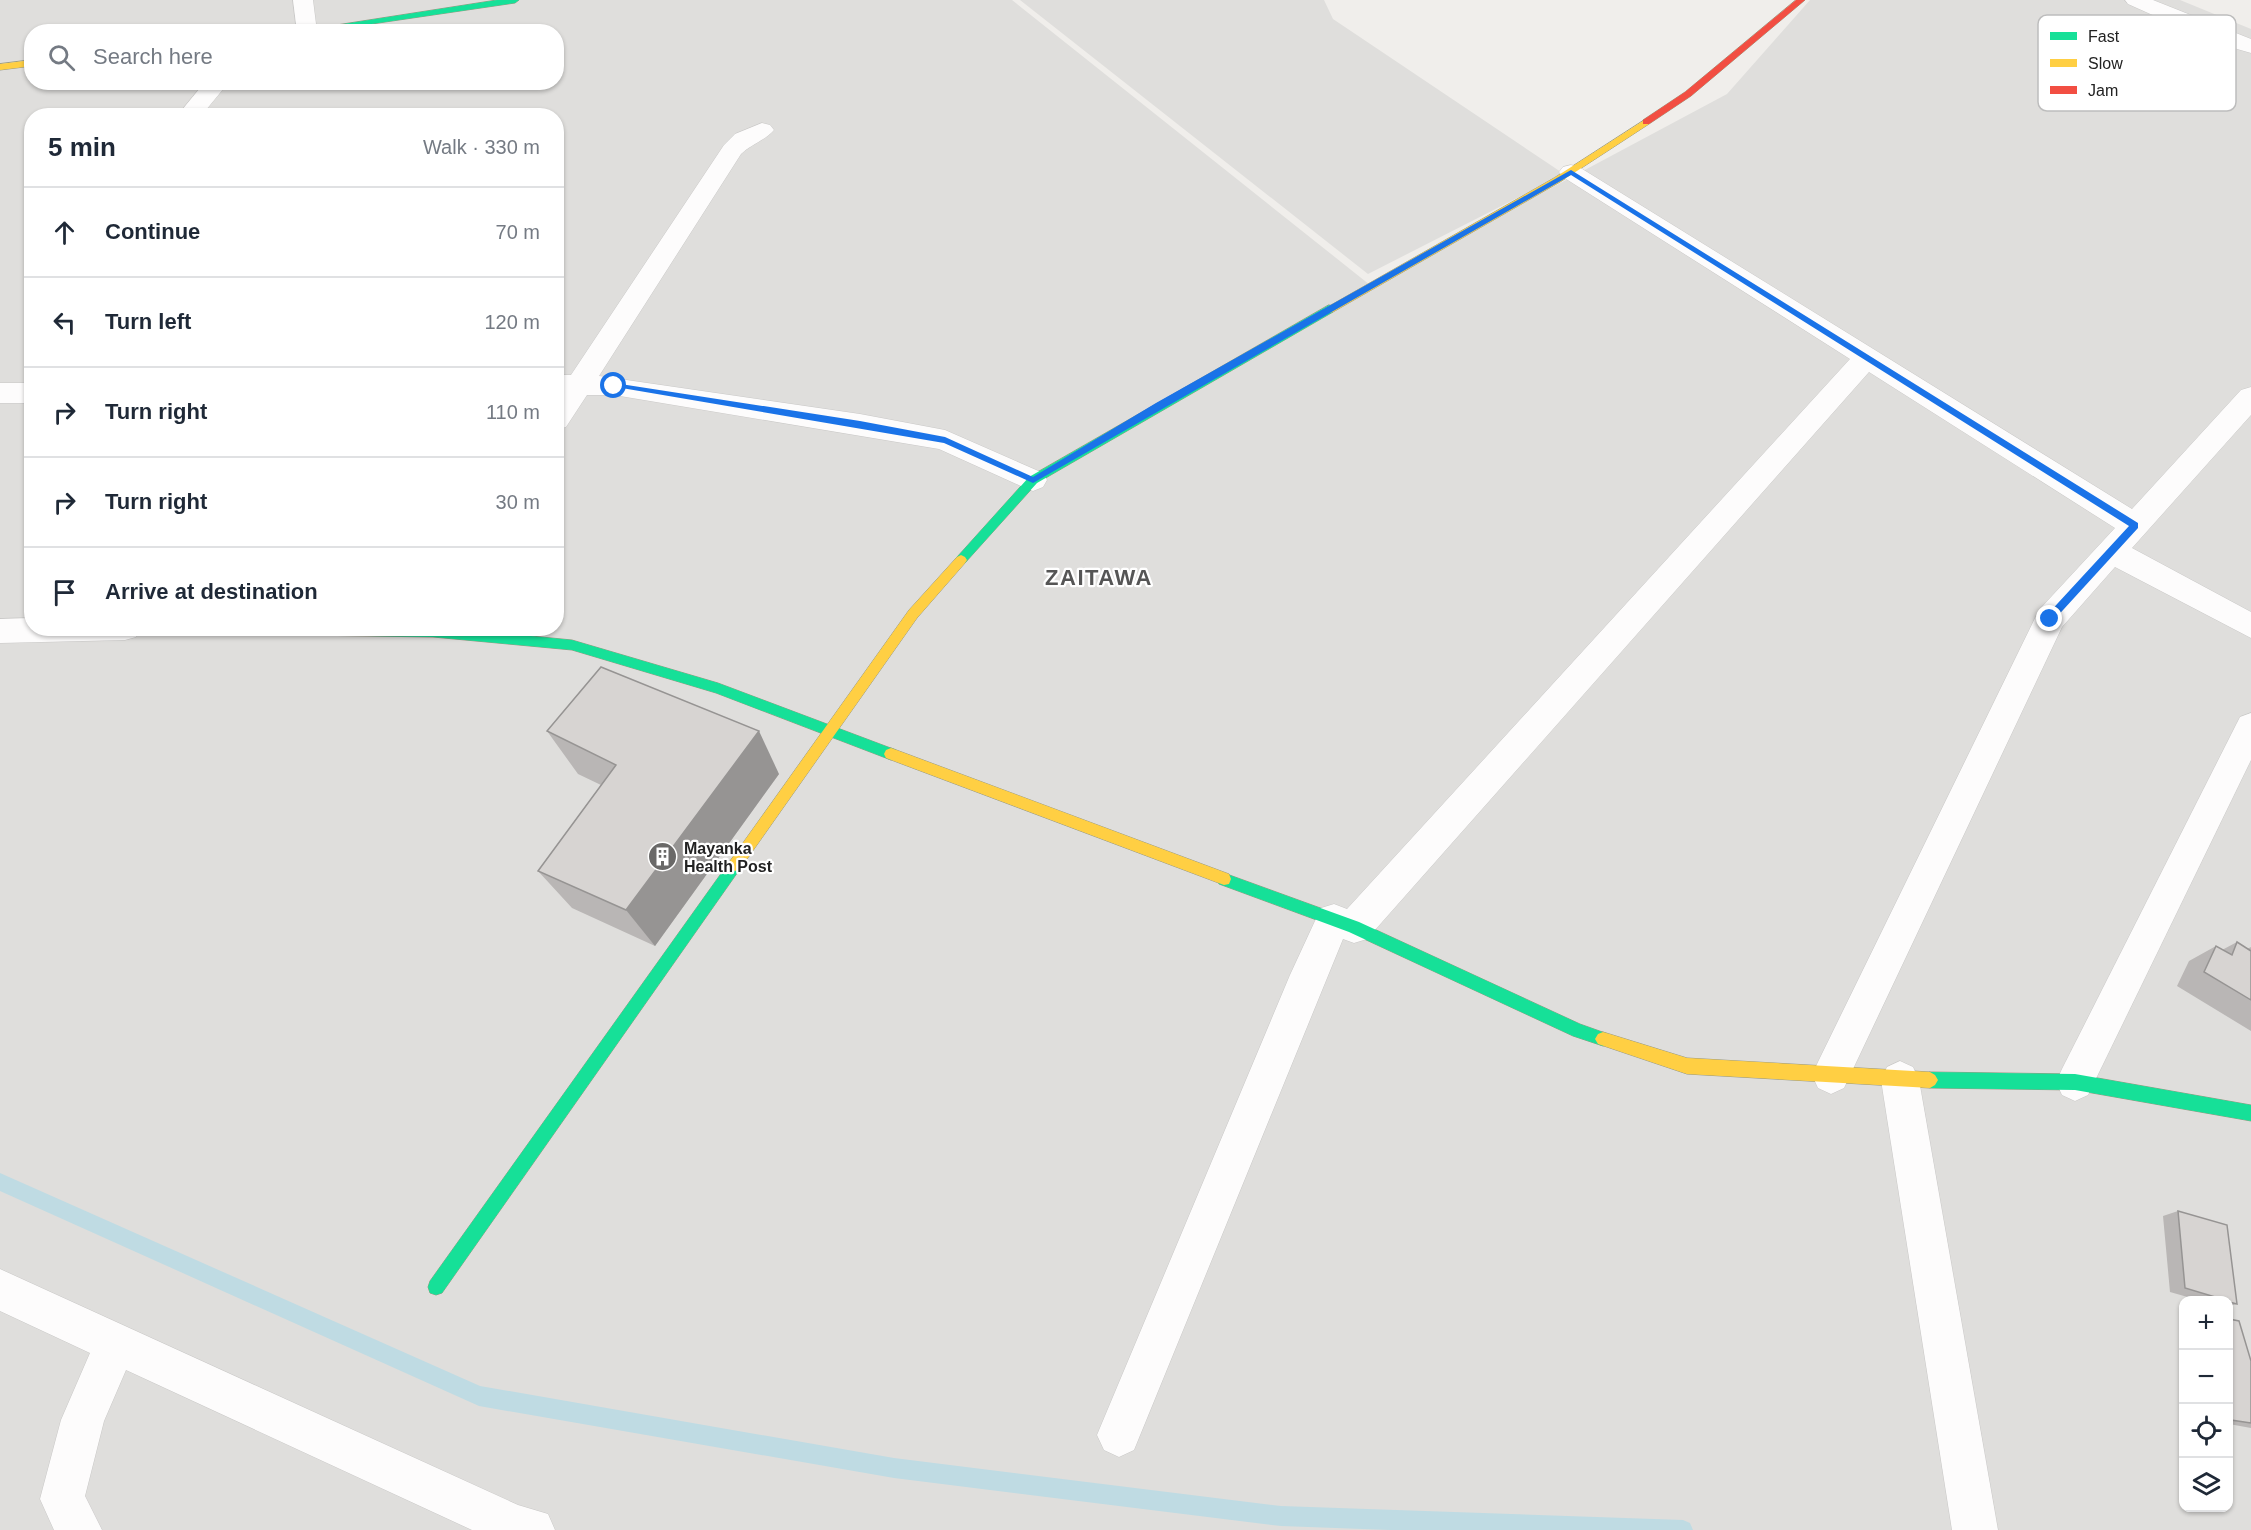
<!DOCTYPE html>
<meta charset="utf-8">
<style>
:root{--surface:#fff;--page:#f2f2f3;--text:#1f2937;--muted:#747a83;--line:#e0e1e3}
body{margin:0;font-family:Helvetica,sans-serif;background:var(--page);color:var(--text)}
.controls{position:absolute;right:18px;bottom:18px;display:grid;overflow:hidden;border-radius:12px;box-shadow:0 2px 4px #0004}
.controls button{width:54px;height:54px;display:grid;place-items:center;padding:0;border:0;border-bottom:2px solid var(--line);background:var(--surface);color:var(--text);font:30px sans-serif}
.stop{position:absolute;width:18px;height:18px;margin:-14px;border:4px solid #1a73e8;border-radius:50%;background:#fff}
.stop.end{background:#1a73e8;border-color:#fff;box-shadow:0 2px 6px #0008}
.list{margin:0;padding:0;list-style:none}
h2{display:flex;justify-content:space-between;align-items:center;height:78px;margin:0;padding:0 24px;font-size:26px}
h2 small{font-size:20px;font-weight:400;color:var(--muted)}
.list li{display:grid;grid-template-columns:39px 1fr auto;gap:18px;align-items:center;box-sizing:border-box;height:90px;padding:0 24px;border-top:2px solid var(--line)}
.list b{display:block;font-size:22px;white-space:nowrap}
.list em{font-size:20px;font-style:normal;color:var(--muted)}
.icon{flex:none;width:33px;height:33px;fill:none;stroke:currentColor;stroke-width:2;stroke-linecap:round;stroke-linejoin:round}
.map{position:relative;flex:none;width:2251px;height:1530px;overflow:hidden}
.search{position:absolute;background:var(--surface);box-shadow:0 2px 4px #0004;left:24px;top:24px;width:540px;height:66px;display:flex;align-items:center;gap:15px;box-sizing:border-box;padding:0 21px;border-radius:24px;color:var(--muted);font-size:22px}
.panel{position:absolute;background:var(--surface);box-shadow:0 2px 4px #0004;left:24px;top:108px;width:540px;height:528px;border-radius:24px}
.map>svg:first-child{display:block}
.residential{fill:#dfdedc;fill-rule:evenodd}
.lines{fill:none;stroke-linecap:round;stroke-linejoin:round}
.stream{fill:#bfdbe3;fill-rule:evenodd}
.street-casing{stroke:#c9c8c7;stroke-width:1}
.fast-casing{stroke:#999a82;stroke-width:1}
.slow-casing{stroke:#999a82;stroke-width:1}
.jam-casing{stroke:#999a82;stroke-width:1}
.street{fill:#fdfcfc;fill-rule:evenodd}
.fast{fill:#16e098;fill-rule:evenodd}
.slow{fill:#ffcf43;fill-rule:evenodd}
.jam{fill:#f24e42;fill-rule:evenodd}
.wall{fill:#b9b6b5}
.shaded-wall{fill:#969493}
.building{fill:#d7d4d2;stroke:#969493;stroke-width:1.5}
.route{fill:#1a73e8}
.labels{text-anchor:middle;stroke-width:4.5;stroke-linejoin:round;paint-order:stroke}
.poi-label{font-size:16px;font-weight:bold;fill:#222;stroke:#fff;text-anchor:start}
.district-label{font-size:22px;font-weight:bold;letter-spacing:1.5px;fill:#555;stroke:#fff}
.key{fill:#fff;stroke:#bdbdbd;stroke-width:1.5}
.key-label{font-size:16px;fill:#222}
</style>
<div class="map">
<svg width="2251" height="1530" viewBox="0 0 2251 1530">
<rect width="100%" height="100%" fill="#f0eeeb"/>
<g class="residential">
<path d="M0,0H1012L1370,285L1727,94L1810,0H2180L2251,29V1530H0ZM32,32H556V82H32ZM32,116H556V628H32ZM2184,1300H2228V1508H2184Z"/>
<path d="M1020,0H1324L1333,19L1564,174L1368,274Z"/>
</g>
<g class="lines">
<path class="stream" d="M0,1173L480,1386L894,1458L1281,1506L1683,1520L1690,1523L1693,1530H1390L1281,1526L894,1478L479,1406L0,1191Z"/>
<defs>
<g id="street">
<path d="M293,0H313L317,32H297Z"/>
<path d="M2125,0H2153L2251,39V53L2213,42L2128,4Z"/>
<path d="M205,82H229L201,116H177Z"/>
<path d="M762,123L770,125L774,130C767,139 750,145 741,154L599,376L860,414L945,430L1043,473L1047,480L1043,487L1033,491L1023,487L939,449L614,395H587L566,427L556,430V398L559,394L556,393V375H571L724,145L735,134Z"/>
<path d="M1571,165L1579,167L2132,509L2241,390L2251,387V415L2132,548L2251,612V638L2115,567L2062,627L1844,1088L1831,1094L1818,1088L1812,1075L1818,1062L2039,610L2115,528L1869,372L1367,939L1354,943L1343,939L1134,1450L1119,1457L1104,1450L1097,1435L1290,975L1321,908L1334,904L1347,909L1850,359L1563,177L1559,172L1563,167Z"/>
<rect x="0" y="383" width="32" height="20"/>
<path d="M32,618V628H140L136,637L125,640L0,643V619Z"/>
<path d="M2251,713V760L2088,1095L2075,1101L2062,1095L2056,1082L2062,1069L2240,717Z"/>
<path d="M1900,1061L1913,1067L1919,1080L1998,1530H1952L1881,1080L1887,1067Z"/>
<path d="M0,1269L518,1505L548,1514L555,1530H472L126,1370L104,1421L85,1496L102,1530H54L40,1499L61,1420L90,1353L0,1311Z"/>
</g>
<g id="fast">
<path d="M497,0H519L515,3L317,32H292Z"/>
<path d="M1329,305L1333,306V312L1037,483L965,563H957L955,560L957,557L1029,477Z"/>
<path d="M172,628H450L572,640L718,683L896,750L898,754L896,758L891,760L716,693L572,650L433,637L178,633Z"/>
<path d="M735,859L740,861L742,865L740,869L442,1293L436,1295L430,1293L428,1287L430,1281L730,861Z"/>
<path d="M1224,873L1359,922L1580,1024L1608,1034L1611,1039L1608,1044L1603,1046L1573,1036L1349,932L1219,884L1217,879L1219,874Z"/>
<path d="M1930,1072L2075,1074L2251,1105V1121L2075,1090L1930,1088L1925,1085L1922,1080L1925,1075Z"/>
</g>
<g id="slow">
<path d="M32,60V66L0,70V64Z"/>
<path d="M1646,119L1651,122L1649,124L1560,182L1333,312L1329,313L1324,309L1554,178Z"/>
<path d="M961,555L965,557L967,560L965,563L917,618L740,869L735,871L730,869L728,865L730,861L909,610L957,557Z"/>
<path d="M891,748L1229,874L1231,879L1229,884L1224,885L886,758L884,754L886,750Z"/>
<path d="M1603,1032L1687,1058L1930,1072L1935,1075L1938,1080L1935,1085L1930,1088L1687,1074L1598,1044L1595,1039L1598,1034Z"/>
</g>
<path id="jam" d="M1796,0H1805L1691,96L1649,124H1643V120L1685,92Z"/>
</defs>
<use href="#street" class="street-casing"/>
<use href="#fast" class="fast-casing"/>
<use href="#slow" class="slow-casing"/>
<use href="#jam" class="jam-casing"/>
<use href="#street" class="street"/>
<use href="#fast" class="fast"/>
<use href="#slow" class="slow"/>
<use href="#jam" class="jam"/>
</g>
<g class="wall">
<path d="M547,731L779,774L655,946L572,908L538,871L601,785L578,774Z"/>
<path d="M2237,942L2247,949L2251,947V1031L2177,986L2189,961L2216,946L2222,950Z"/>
<path d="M2178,1211L2237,1304L2229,1306V1300H2198L2170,1292L2163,1216Z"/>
<path d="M2229,1319L2251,1361V1428L2229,1424Z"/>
</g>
<path class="shaded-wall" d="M759,731L779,774L655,946L626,910Z"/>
<g class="building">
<path d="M601,667L759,731L626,910L538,871L616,765L547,731Z"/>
<path d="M2237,942L2251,951V1000L2204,972L2216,946L2232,955Z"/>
<path d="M2178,1211L2227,1225L2237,1304L2229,1302V1300H2225L2185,1288Z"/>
<path d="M2229,1319L2239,1321L2251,1361V1423L2231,1420L2229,1410Z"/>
</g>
<path class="route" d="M1571,170L2138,523V528L2053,621H2046V616L2129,526L1571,175L1033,483L944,443L610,386L614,383L860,421L945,437L1033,477L1156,403Z"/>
<defs>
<symbol id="building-disc" viewBox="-11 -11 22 22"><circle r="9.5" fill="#6a6968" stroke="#fff"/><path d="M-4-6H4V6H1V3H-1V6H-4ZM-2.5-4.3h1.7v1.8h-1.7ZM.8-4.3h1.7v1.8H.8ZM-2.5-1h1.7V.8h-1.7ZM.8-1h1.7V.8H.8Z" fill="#fff"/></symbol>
</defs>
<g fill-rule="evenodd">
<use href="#building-disc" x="646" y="840" width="33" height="33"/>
</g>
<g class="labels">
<g class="poi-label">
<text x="684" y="854">Mayanka<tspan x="684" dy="18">Health Post</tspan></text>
</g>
<g class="district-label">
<text x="1099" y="585">ZAITAWA</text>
</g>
</g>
<rect x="2038" y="15" width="198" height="96" rx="9" class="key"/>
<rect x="2050" y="32" width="27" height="8" fill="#16e098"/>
<rect x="2050" y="59" width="27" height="8" fill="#ffcf43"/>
<rect x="2050" y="86" width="27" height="8" fill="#f24e42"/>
<g class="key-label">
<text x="2088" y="42">Fast</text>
<text x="2088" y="69">Slow</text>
<text x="2088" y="96">Jam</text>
</g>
</svg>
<div class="controls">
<button>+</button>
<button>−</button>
<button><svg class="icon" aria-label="locate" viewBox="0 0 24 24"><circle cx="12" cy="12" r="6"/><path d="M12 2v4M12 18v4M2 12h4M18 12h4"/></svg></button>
<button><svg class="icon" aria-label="layers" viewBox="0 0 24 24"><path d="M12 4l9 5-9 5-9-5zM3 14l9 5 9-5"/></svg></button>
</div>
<div class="stop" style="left:614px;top:386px"></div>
<div class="stop end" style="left:2050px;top:619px"></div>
<div class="search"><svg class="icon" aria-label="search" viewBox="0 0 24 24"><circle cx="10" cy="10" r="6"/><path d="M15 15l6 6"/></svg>Search here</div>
<section class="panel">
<h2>5 min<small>Walk · 330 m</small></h2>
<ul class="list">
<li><svg class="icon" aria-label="ahead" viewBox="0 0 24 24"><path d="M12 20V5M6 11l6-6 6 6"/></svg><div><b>Continue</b></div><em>70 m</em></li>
<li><svg class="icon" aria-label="left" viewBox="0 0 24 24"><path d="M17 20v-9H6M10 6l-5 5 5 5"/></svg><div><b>Turn left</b></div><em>120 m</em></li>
<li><svg class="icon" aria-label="right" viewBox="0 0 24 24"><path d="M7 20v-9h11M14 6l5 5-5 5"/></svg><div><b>Turn right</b></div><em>110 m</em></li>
<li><svg class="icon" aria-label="right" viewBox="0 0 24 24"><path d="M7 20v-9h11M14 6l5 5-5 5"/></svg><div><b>Turn right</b></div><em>30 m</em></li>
<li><svg class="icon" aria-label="arrive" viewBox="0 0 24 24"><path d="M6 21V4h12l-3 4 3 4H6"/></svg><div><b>Arrive at destination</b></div></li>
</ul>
</section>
</div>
